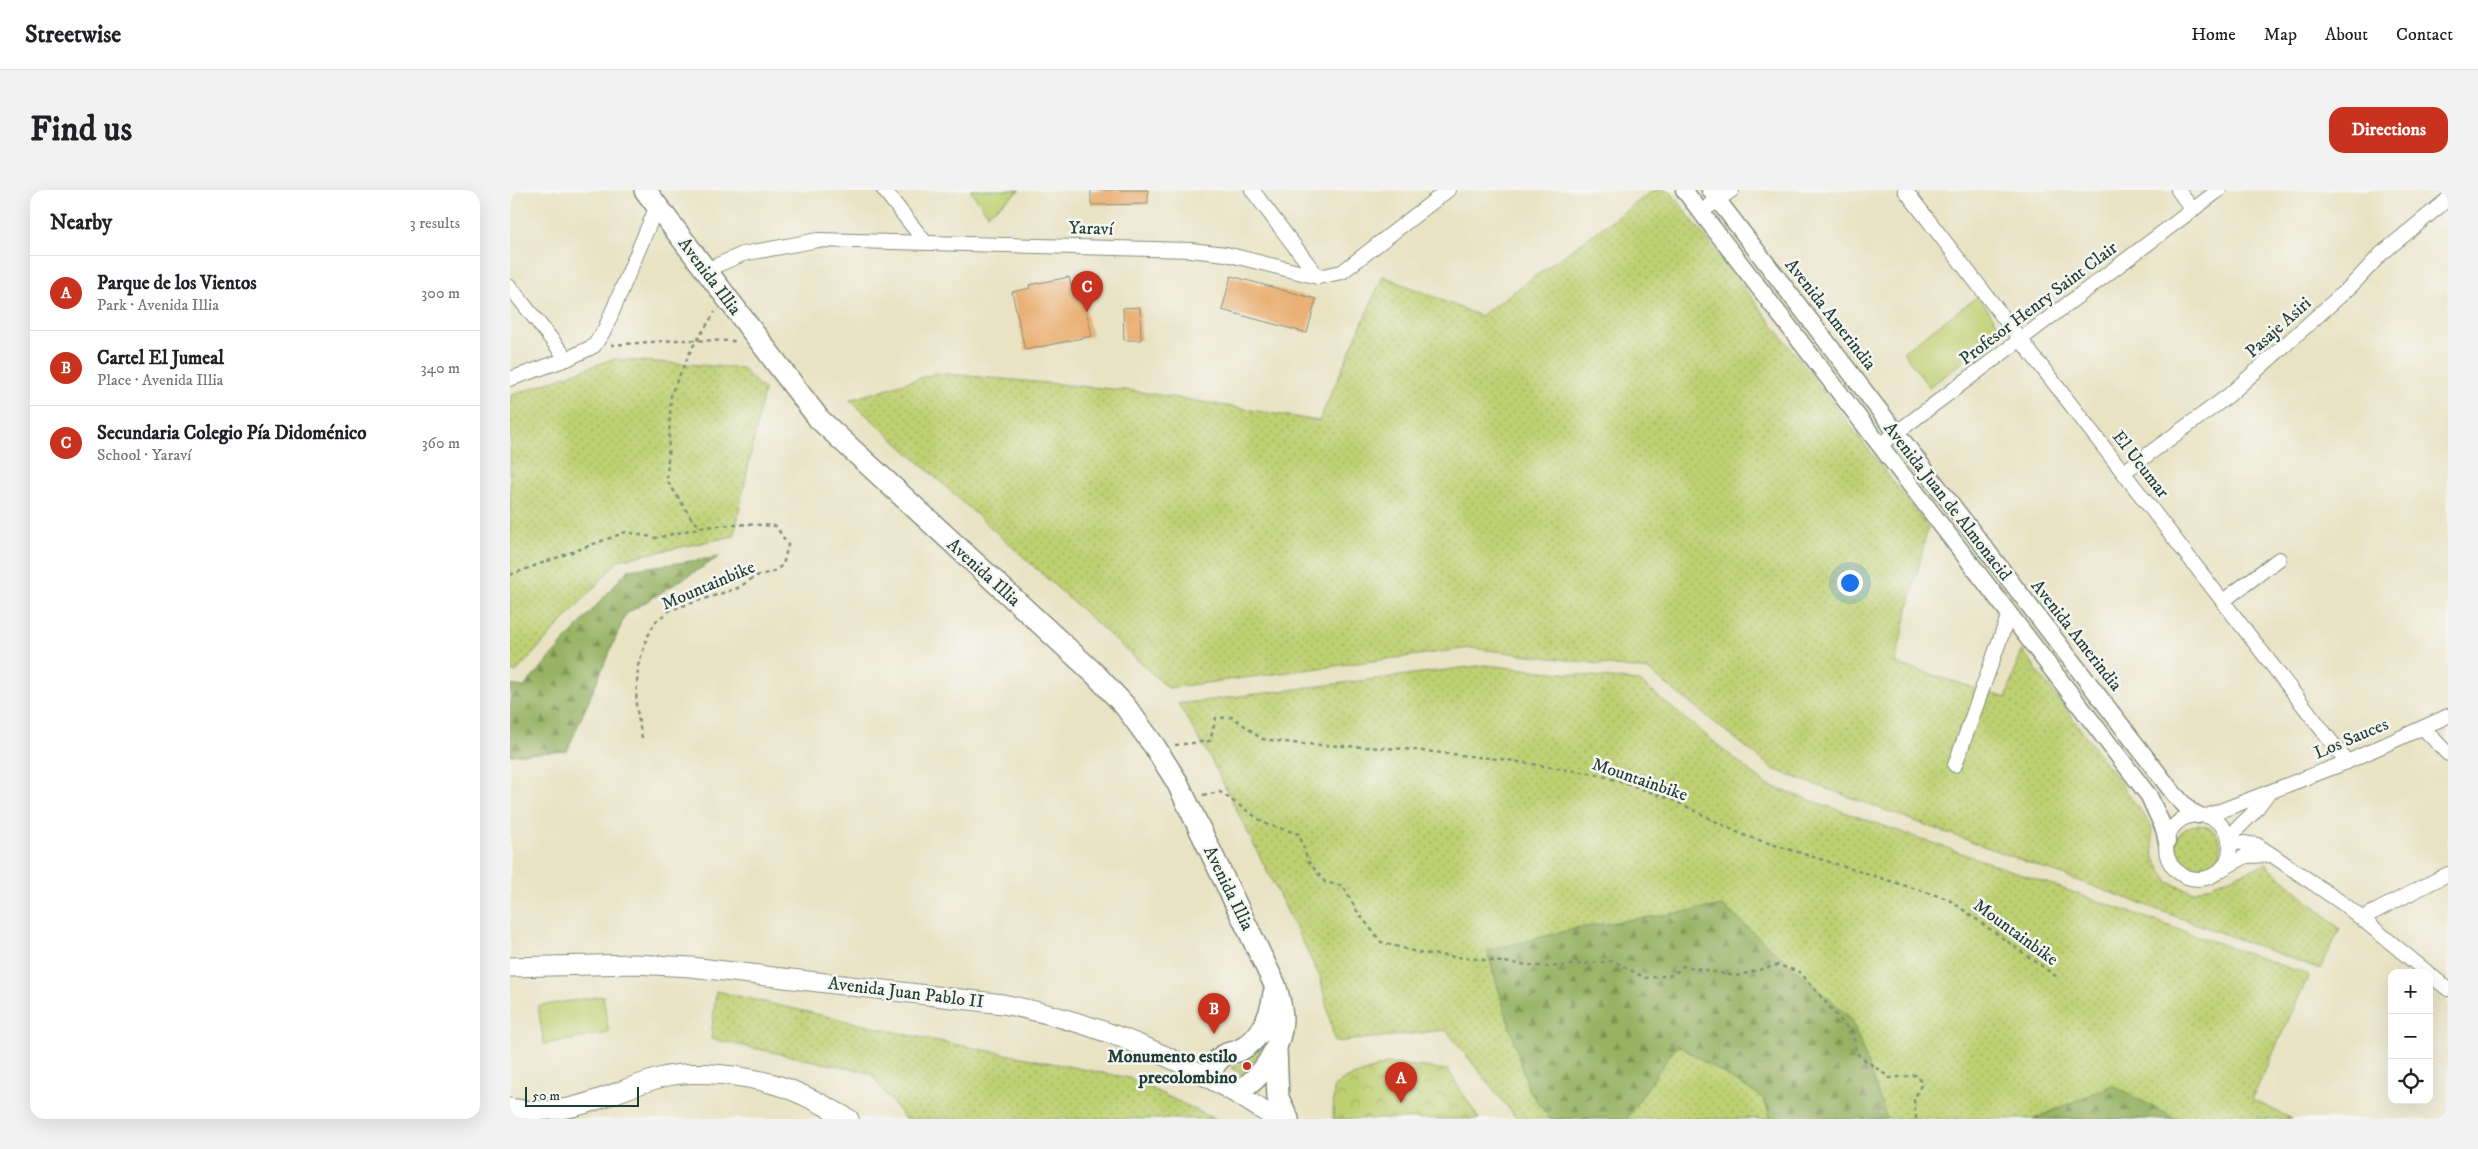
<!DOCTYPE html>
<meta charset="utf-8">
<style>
:root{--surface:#fff;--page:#f2f2f2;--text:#202124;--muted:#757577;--line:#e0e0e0;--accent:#c8321e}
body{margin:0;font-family:"IM FELL DW Pica",serif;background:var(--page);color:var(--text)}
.controls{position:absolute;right:15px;bottom:15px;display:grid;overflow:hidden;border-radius:10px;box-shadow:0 5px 20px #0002}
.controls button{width:45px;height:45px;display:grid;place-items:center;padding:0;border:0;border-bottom:1px solid var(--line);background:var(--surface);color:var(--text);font:25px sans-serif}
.scale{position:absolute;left:15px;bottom:12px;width:114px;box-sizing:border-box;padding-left:5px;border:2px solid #1f3d34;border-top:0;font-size:14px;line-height:18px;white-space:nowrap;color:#1f3d34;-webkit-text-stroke:4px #f6f6f2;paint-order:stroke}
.you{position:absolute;left:1339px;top:392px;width:18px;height:18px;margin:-12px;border:4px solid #fff;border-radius:50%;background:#1a73e8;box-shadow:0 0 0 8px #1a73e833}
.badge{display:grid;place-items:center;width:32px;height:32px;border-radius:50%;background:var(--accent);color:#fff;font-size:16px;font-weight:700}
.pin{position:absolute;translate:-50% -41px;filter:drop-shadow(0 1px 2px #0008)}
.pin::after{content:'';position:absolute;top:26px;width:18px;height:15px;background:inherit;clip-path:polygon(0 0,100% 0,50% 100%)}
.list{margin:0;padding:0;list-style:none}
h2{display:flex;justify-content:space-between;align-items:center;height:65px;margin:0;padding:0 20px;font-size:21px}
h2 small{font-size:16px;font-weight:400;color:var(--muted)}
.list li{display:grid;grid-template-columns:32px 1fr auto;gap:15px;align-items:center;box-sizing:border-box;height:75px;padding:0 20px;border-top:1px solid var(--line)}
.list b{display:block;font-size:19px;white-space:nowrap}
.list p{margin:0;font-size:16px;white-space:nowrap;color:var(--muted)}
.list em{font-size:16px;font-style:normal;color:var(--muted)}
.icon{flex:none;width:28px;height:28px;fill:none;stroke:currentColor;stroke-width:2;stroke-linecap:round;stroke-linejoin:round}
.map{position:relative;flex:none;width:1938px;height:929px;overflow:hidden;border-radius:15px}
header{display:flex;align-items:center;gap:30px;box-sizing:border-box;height:70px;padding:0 25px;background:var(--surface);border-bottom:1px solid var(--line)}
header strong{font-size:24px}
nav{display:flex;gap:28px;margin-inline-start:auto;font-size:18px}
.intro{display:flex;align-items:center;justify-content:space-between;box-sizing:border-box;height:120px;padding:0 30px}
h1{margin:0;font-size:35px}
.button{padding:12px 22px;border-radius:15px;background:var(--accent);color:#fff;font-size:18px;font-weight:700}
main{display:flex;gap:30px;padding:0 30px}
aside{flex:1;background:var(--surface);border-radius:15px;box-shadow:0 5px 20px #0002}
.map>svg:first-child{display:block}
.grass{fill:url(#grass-dots);stroke:#6f8653}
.forest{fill:url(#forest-firs);stroke:#5b784c}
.park{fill:url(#park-crowns);stroke:#6f8653}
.pitch{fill:#bfd072;stroke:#6f8653}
.building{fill:#eab074}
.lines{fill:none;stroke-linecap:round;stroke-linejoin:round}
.minor-casing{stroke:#84907c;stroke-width:16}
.tertiary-casing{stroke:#84907c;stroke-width:19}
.secondary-casing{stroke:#84907c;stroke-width:21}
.primary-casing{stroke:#84907c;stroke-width:24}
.path{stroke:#84907c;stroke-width:2.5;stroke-dasharray:4 4;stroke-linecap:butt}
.minor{stroke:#fff;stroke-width:14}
.tertiary{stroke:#fff;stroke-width:16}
.secondary{stroke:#fff;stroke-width:19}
.primary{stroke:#fff;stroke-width:21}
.poi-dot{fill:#c8321e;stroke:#f6f6f2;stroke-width:2}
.labels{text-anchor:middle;stroke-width:5;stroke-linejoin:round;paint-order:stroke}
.street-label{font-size:18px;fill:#1f3d34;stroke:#f6f6f2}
.poi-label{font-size:18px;font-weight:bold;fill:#1f3d34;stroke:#f6f6f2;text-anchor:end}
</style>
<header>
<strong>Streetwise</strong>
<nav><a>Home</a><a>Map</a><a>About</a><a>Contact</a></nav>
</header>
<div class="intro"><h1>Find us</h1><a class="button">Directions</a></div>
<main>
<aside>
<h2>Nearby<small>3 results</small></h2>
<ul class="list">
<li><span class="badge">A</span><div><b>Parque de los Vientos</b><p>Park · Avenida Illia</p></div><em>300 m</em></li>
<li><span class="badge">B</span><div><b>Cartel El Jumeal</b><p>Place · Avenida Illia</p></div><em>340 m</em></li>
<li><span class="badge">C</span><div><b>Secundaria Colegio Pía Didoménico</b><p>School · Yaraví</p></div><em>360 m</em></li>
</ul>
</aside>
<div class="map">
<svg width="1938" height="929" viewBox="0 0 1938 929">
<defs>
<pattern id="grass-dots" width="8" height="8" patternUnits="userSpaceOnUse" patternTransform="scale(1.25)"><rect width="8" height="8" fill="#bfd072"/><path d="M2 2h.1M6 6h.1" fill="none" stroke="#9baa5e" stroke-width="1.8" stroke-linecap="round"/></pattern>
<pattern id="forest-firs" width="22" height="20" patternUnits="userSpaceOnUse" patternTransform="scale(1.25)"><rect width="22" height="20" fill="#97b264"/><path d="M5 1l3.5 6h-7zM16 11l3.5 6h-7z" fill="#7b9253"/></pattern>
<pattern id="park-crowns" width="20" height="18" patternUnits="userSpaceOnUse" patternTransform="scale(1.25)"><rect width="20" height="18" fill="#bfd072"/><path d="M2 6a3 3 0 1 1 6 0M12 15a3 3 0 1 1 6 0" fill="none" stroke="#9baa5e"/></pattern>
</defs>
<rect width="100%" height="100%" fill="#f6f6f2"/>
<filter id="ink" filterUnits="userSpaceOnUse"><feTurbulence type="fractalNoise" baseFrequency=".02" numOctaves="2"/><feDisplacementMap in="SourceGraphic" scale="10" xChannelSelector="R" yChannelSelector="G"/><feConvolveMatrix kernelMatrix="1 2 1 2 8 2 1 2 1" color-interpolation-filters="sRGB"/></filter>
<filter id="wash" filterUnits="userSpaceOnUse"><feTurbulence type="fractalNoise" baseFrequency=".0096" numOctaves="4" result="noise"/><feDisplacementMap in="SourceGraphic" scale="20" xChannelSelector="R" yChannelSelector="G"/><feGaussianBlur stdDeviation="1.12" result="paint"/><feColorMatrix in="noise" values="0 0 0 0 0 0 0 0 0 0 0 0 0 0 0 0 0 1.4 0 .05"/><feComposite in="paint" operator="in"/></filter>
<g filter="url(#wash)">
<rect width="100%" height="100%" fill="#e9e3c4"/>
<g class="grass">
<path d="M1144,0H1159L1418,337L1385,473L1496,508L1512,460L1641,635L1644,667L1658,692L1683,702L1756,674L1830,739L1810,779L1265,580L1138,480L961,458L658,498L340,210L426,183L625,201L809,231L873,86L970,126Z"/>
<path d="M103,169L232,178L254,200L224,346L109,370L6,482L0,481V206Z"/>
<path d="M975,475L1129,491L1257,595L1799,785L1742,909L1782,929H1007L936,840L825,852L810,787L701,569L668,514Z"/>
<circle cx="1688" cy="658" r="23"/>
<path d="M206,801L403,846L619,888L705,929H395L360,883L201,849Z"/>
</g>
<g class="forest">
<path d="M209,367L116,424L57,561L0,565V495L14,497L118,380Z"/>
<path d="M1213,716L1342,829L1377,929H1261L1253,908L1167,855L1116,929H1040L1019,901L977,761L1067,738Z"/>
<path d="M1602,895L1666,929H1524Z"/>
</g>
<g class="park">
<path d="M754,854L741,877L738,888L721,878L732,874Z"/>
<path d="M879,873L938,880L969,929H823L824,897L835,889Z"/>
</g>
<g class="pitch">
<path d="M460,0H510L478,24Z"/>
<path d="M1468,106L1494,142L1419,197L1393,162Z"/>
<path d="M93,806L99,843L34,854L28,816Z"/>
</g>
<g id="blocks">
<g class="building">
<path d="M581,0H638V14L581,15Z"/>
<path d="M721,86L806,109L797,143L712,120Z"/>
<path d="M559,87L561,96L570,94L582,146L515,160L502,102L520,98L519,95Z"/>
<path d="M630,117L631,150H614L613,118Z"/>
</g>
</g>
</g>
<g filter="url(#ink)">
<use href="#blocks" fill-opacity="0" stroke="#84907c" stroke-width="1"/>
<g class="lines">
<defs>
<g id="minor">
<path d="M374,0L415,52"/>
<path d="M742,0L808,87"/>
<path d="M1395,0L1837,572"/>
<path d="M1668,0L1682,19"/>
<path d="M1191,22L1222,0"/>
<path d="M196,80L233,64L308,50L680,60L716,64L808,87L832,82L938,0"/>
<path d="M0,97L57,169"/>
<path d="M0,189L57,169L84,156L95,139L147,16"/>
<path d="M1370,255L1709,0"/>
<path d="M1614,282L1718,206L1841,96L1871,64L1938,9"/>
<path d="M1713,411L1769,369"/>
<path d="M1913,538L1938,564"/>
<path d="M1445,575L1499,424"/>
<circle cx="1688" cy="657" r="32"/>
<path d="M1697,626L1837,572L1938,526"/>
<path d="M1719,647L1744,622L1758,603"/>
<path d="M1719,651L1747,655L1762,665L1835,715L1918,783"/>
<path d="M1712,679L1736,666L1762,665"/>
<path d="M1852,728L1938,684"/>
<path d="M1919,784L1938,799"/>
</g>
<g id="tertiary">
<path d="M1174,0L1639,606L1654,639L1657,652"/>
<path d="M1200,0L1664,604L1680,621L1688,625"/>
</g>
<g id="secondary">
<path d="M0,777L124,774L181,777L493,814C595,834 680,871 766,929"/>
<path d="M0,918C63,929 93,904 149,888C182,878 241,886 273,897C296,905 318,917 339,929"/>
</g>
<g id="primary">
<path d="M135,0L309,229L585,484L615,516L645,557L667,592L765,795C769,807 772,817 772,830C771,858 752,890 726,902"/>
<path d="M766,859L768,908L778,929"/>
<path d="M699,886C703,878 706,869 715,865C719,862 725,863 730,860C752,848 761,827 764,803"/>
</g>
</defs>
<use href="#minor" class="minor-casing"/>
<use href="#tertiary" class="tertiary-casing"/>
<use href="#secondary" class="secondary-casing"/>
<use href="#primary" class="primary-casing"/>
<g class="path">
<path d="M101,155L167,150L228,151"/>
<path d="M0,385L116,342L146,348L193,337"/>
<path d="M132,548L126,515L128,476L137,448L145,432L160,420L228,398L246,386L262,382L273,375L278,355L266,336L237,334L193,337L183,331L157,290L161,204L182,158L205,122"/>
<path d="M665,555L700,551L706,528L723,527L752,549L792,554L895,559L997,570L1090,585L1163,610L1233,645L1438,709L1547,787"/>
<path d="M693,605L710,602L756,634L789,644L798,671L815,692L833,696L847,721L871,752L910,763L1038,777L1104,771L1135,788L1163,785L1173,776L1226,786L1268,775L1290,782L1343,845L1346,863L1380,888L1407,885L1412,893L1404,910L1406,928L1410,929"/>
</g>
<use href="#minor" class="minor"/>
<use href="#tertiary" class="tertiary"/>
<use href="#secondary" class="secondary"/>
<use href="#primary" class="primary"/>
</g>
</g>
<circle class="poi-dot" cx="737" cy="876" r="5"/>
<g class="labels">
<g class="street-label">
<text transform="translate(581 38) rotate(2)" y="6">Yaraví</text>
<text transform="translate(200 86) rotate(53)" y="6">Avenida Illia</text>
<text transform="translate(1528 113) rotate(-37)" y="6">Profesor Henry Saint Clair</text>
<text transform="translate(1321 124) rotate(52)" y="6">Avenida Amerindia</text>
<text transform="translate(1768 137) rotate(-42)" y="6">Pasaje Asiri</text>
<text transform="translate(1631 274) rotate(52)" y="6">El Ucumar</text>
<text transform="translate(1438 311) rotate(52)" y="6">Avenida Juan de Almonacid</text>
<text transform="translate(474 382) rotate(42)" y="6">Avenida Illia</text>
<text transform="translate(198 395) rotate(-23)" y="6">Mountainbike</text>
<text transform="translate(1567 445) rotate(52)" y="6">Avenida Amerindia</text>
<text transform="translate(1841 548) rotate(-23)" y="6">Los Sauces</text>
<text transform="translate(1130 589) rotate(19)" y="6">Mountainbike</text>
<text transform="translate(719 698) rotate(64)" y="6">Avenida Illia</text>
<text transform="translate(1506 742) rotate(36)" y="6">Mountainbike</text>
<text transform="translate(396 802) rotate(7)" y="6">Avenida Juan Pablo II</text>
</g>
<g class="poi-label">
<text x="727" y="872">Monumento estilo<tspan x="727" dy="21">precolombino</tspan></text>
</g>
</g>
</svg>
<div class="controls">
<button>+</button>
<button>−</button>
<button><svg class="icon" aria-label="locate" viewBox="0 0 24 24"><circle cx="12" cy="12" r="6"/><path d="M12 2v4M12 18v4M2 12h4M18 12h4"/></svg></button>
</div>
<div class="scale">50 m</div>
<div class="you"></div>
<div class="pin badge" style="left:891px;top:913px">A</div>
<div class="pin badge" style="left:704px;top:844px">B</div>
<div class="pin badge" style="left:577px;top:122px">C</div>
</div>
</main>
